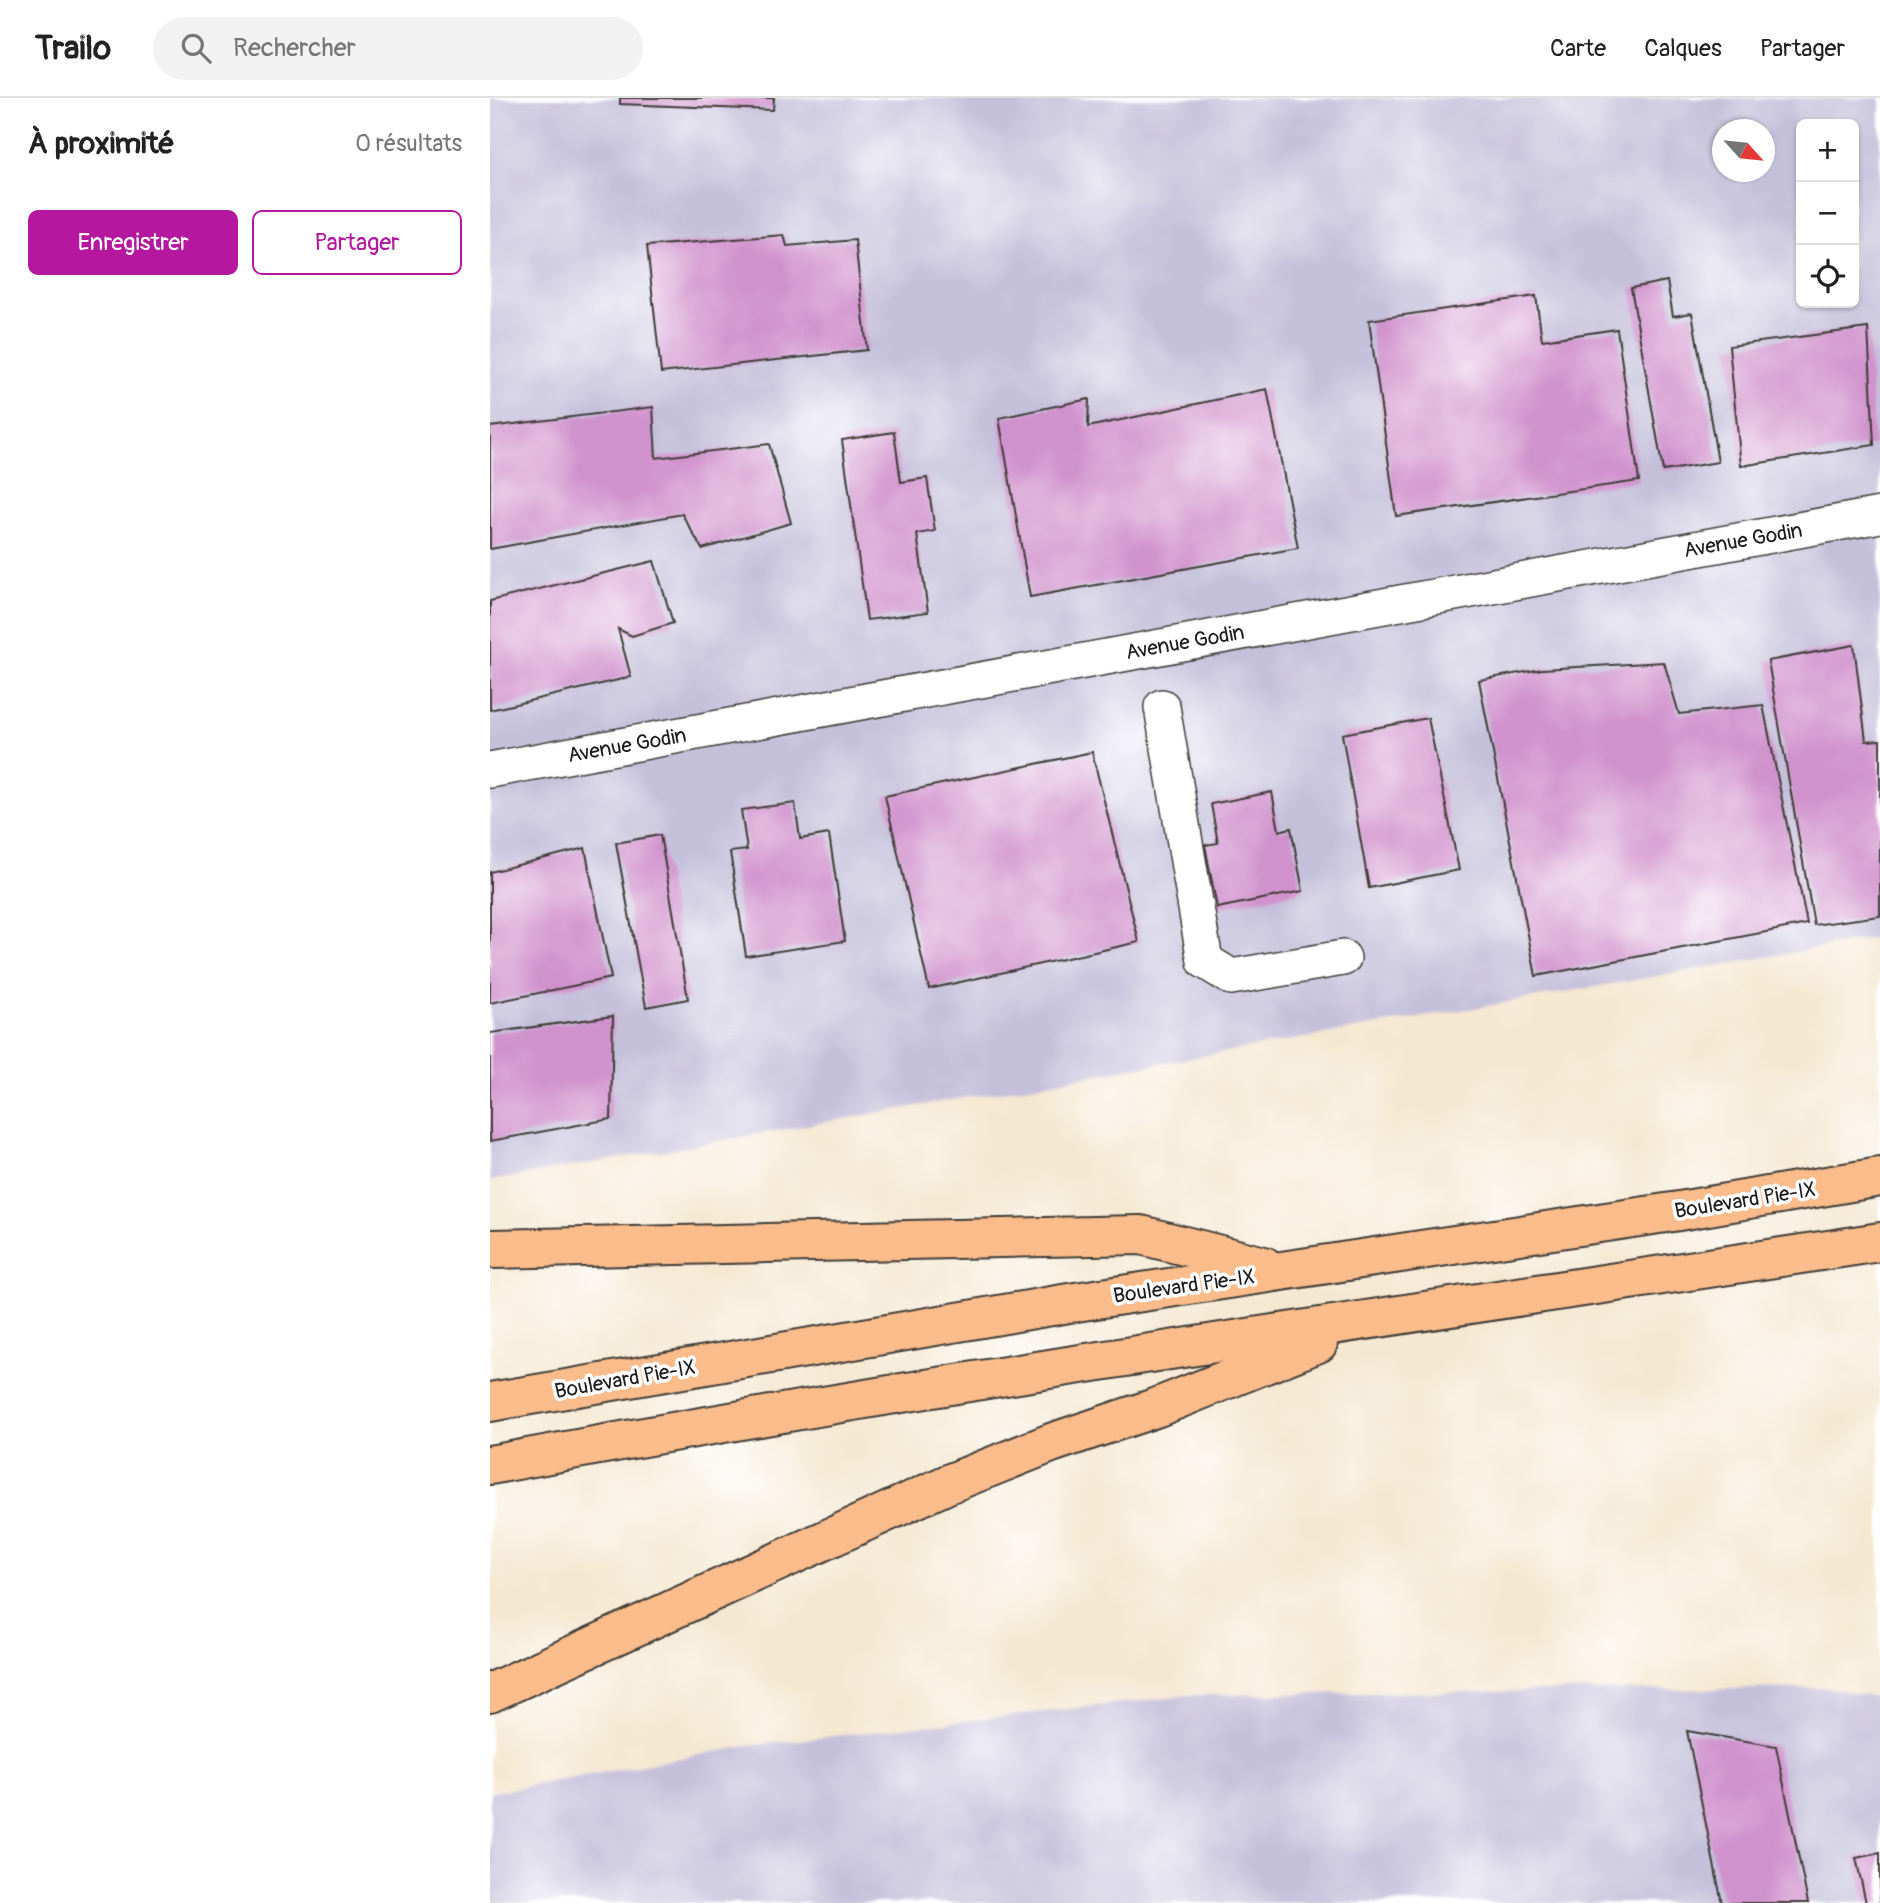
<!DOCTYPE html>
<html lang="fr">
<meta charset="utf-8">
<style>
:root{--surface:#fff;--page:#f2f2f2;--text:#222;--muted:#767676;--line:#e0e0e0;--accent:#b5179e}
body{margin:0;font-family:Pangolin,sans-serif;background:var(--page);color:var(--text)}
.controls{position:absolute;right:21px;top:21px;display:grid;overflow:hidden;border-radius:10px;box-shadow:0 2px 5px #0004}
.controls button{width:63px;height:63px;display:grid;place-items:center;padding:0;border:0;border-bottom:2px solid var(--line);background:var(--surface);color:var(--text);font:35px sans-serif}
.compass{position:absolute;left:1222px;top:21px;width:63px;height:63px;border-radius:50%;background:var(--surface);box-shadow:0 2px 5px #0004;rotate:117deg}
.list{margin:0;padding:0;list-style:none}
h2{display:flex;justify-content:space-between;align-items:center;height:91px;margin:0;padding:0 28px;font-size:30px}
h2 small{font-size:23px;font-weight:400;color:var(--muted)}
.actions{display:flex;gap:14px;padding:21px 28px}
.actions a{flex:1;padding:16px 0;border:2px solid var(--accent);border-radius:10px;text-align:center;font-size:24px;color:var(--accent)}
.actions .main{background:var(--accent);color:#fff}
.icon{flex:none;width:38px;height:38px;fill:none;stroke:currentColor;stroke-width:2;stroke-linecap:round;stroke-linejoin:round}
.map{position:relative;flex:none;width:1390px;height:1805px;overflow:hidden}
header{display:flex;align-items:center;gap:42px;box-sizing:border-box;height:98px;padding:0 35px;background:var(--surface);border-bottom:2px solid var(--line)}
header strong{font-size:33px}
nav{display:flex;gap:38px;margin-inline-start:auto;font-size:24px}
.search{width:490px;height:63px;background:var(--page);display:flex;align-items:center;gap:18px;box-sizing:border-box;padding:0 24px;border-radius:38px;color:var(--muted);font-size:26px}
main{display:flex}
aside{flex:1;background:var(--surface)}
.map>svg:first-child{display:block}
.industrial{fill:#c5c0da;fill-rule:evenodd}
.building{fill:#d092cc}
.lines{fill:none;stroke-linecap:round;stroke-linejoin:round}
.street-casing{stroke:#3d3b37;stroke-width:38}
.highway-casing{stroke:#3d3b37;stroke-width:42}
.street{stroke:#fff;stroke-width:35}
.highway{stroke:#fabc8b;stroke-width:38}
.labels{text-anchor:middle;stroke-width:7;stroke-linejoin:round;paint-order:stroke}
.street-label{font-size:21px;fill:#1c1c1c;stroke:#fff}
</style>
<header>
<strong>Trailo</strong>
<div class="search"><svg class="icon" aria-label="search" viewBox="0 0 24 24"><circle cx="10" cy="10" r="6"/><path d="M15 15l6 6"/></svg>Rechercher</div>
<nav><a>Carte</a><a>Calques</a><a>Partager</a></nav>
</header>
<main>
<aside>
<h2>À proximité<small>0 résultats</small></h2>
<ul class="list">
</ul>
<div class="actions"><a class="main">Enregistrer</a><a>Partager</a></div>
</aside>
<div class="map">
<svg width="1390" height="1805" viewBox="0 0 1390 1805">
<rect width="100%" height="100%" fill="#fff"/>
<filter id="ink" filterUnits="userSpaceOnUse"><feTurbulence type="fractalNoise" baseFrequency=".0143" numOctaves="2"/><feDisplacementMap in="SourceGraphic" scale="14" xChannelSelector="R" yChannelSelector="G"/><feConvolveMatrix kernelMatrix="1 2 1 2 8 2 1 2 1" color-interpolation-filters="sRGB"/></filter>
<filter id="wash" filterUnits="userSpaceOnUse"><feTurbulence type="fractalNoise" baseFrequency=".00686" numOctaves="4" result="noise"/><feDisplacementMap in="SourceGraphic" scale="28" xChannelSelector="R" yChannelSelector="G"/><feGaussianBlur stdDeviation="1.57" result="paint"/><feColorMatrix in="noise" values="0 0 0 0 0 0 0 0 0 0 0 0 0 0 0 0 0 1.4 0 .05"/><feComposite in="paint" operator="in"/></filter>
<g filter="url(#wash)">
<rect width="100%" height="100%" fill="#f5e8d2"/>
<g class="industrial">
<path d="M0,0H1390V839L0,1083ZM1311,26H1364V205H1311ZM1232,32H1274V74H1232Z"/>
<path d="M1340,1590L1390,1600V1805H0V1695L257,1648L702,1597Z"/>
</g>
<g id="blocks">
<g class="building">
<path d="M130,0H284L283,12L130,6Z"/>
<path d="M294,137L297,148L365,142L377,252L171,275L157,148Z"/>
<path d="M1177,183L1183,218L1202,215L1228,364L1173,373L1141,190Z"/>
<path d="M1046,198L1052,242L1127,231L1149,383L906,418L879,222Z"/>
<path d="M1378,230L1384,347L1251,368L1239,248Z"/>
<path d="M777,291L808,450L540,499L509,320L599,301L598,329Z"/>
<path d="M163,309L166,360L279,346L301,425L212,451L192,416L0,451V329Z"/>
<path d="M404,334L411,384L437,380L445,433L427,436L438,514L377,522L352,342Z"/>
<path d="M164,463L183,525L142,538L128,531L141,579L0,612V503Z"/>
<path d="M1364,547L1376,643L1390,642V818L1324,827L1278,563Z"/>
<path d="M1174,564L1189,616L1273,607L1317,826L1046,878L989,582L1052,571Z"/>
<path d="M938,620L969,772L879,790L852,636Z"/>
<path d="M602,654L649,844L439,891L395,698Z"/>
<path d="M782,694L789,733L801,730L813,793L727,810L715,747L728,745L721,706Z"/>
<path d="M305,705L310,741L339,736L355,843L256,858L240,754L257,752L251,712Z"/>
<path d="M170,737L198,901L156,909L126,745Z"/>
<path d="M95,750L121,880L0,905V774Z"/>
<path d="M123,918L121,1021L0,1043V935Z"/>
<path d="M1197,1633L1286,1648L1318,1805H1232Z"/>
<path d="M1390,1755V1805H1376L1366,1760Z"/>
</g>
</g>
</g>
<g filter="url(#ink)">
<use href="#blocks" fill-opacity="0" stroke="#3d3b37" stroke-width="2"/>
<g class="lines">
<defs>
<g id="street">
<path d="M672,609L715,863L741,879L853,860"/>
<path d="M0,672L1390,417"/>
</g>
<g id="highway">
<path d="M0,1151L651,1137L774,1168"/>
<path d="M0,1304L579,1205L1189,1113L1390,1079"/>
<path d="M0,1367C461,1281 926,1215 1390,1144"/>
<path d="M0,1595L458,1386L561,1345L668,1309L828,1245"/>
</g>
</defs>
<use href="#street" class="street-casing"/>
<use href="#highway" class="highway-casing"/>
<use href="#street" class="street"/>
<use href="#highway" class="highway"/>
</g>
</g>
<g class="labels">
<g class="street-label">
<text transform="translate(1253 442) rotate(-10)" y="7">Avenue Godin</text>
<text transform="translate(695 544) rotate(-10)" y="7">Avenue Godin</text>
<text transform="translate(137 647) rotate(-10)" y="7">Avenue Godin</text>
<text transform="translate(1255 1102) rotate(-9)" y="7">Boulevard Pie-IX</text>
<text transform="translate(694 1188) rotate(-8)" y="7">Boulevard Pie-IX</text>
<text transform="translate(135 1281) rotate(-10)" y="7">Boulevard Pie-IX</text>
</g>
</g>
</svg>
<div class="controls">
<button>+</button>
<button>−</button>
<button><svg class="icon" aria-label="locate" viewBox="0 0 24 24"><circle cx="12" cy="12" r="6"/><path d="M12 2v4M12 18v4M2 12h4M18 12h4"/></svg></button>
</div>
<svg class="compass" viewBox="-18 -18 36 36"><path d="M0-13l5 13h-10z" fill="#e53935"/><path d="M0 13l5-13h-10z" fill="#767676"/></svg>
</div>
</main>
